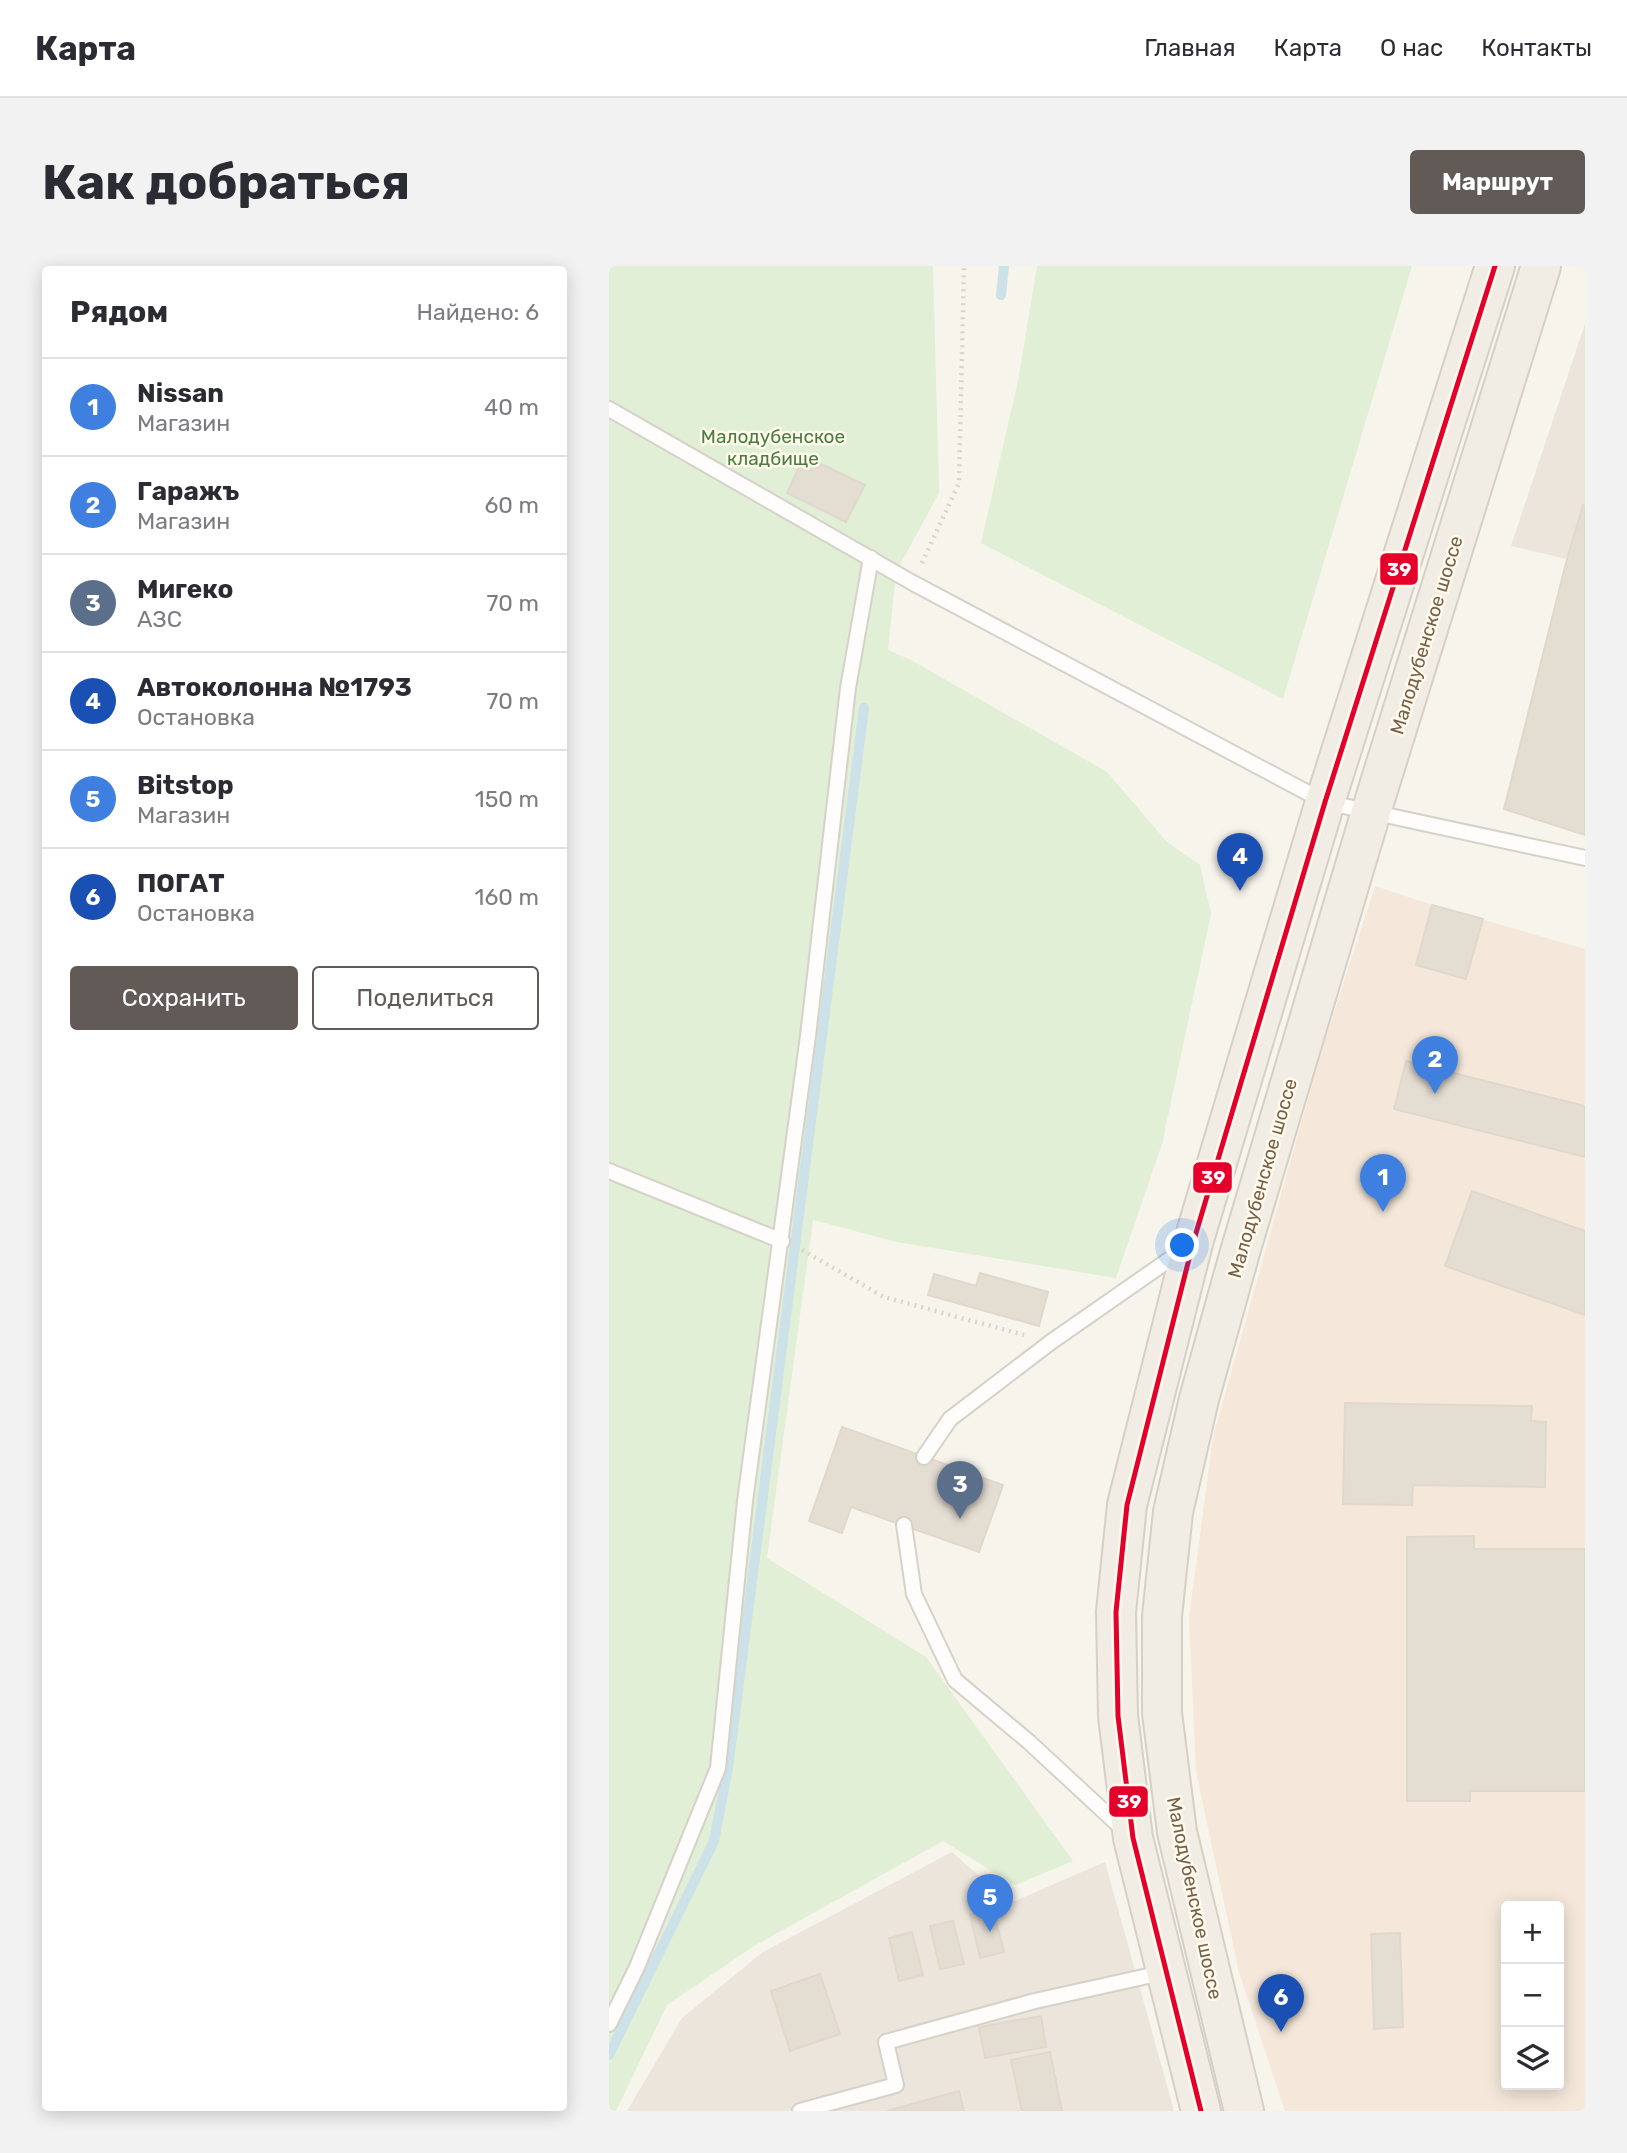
<!DOCTYPE html>
<html lang="ru">
<meta charset="utf-8">
<style>
:root{--surface:#fff;--page:#f2f2f3;--text:#2b2b33;--muted:#7c7c81;--line:#e1e1e2;--accent:#615a57}
body{margin:0;font-family:Rubik,sans-serif;background:var(--page);color:var(--text)}
.controls{position:absolute;right:21px;bottom:21px;display:grid;overflow:hidden;border-radius:7px;box-shadow:0 4px 18px #0003}
.controls button{width:63px;height:63px;display:grid;place-items:center;padding:0;border:0;border-bottom:2px solid var(--line);background:var(--surface);color:var(--text);font:35px sans-serif}
.you{position:absolute;left:574px;top:980px;width:24px;height:24px;margin:-18px;border:5px solid #fff;border-radius:50%;background:#1a73e8;box-shadow:0 0 0 10px #1a73e833}
.badge{display:grid;place-items:center;width:46px;height:46px;border-radius:50%;background:var(--accent);color:#fff;font-size:23px;font-weight:700}
.pin{position:absolute;translate:-50% -58px;filter:drop-shadow(0 2px 4px #0008)}
.pin::after{content:'';position:absolute;top:37px;width:24px;height:21px;background:inherit;clip-path:polygon(0 0,100% 0,50% 100%)}
.list{margin:0;padding:0;list-style:none}
h2{display:flex;justify-content:space-between;align-items:center;height:91px;margin:0;padding:0 28px;font-size:30px}
h2 small{font-size:23px;font-weight:400;color:var(--muted)}
.list li{display:grid;grid-template-columns:46px 1fr auto;gap:21px;align-items:center;box-sizing:border-box;height:98px;padding:0 28px;border-top:2px solid var(--line)}
.list b{display:block;font-size:26px;white-space:nowrap}
.list p{margin:0;font-size:23px;white-space:nowrap;color:var(--muted)}
.list em{font-size:23px;font-style:normal;color:var(--muted)}
.actions{display:flex;gap:14px;padding:21px 28px}
.actions a{flex:1;padding:16px 0;border:2px solid var(--accent);border-radius:7px;text-align:center;font-size:24px;color:var(--accent)}
.actions .main{background:var(--accent);color:#fff}
.icon{flex:none;width:38px;height:38px;fill:none;stroke:currentColor;stroke-width:2;stroke-linecap:round;stroke-linejoin:round}
.map{position:relative;flex:none;width:976px;height:1845px;overflow:hidden;border-radius:7px}
header{display:flex;align-items:center;gap:42px;box-sizing:border-box;height:98px;padding:0 35px;background:var(--surface);border-bottom:2px solid var(--line)}
header strong{font-size:33px}
nav{display:flex;gap:38px;margin-inline-start:auto;font-size:24px}
.intro{display:flex;align-items:center;justify-content:space-between;box-sizing:border-box;height:168px;padding:0 42px}
h1{margin:0;font-size:49px}
.button{padding:18px 32px;border-radius:7px;background:var(--accent);color:#fff;font-size:24px;font-weight:700}
main{display:flex;gap:42px;padding:0 42px}
aside{flex:1;background:var(--surface);border-radius:7px;box-shadow:0 4px 18px #0003}
.map>svg:first-child{display:block}
.commercial{fill:#f5e8db;fill-rule:evenodd}
.industrial{fill:#ebe5db}
.green{fill:#e0efd5}
.lines{fill:none;stroke-linecap:round;stroke-linejoin:round}
.stream{stroke:#cce2e8;stroke-width:10}
.building{fill:#e4ddd2;stroke:#e0d8cd;stroke-width:2}
.service-casing{stroke:#d6d1c9;stroke-width:18}
.trunk-casing{stroke:#d6cfc6;stroke-width:42}
.path{stroke:#dad4cd;stroke-width:4.5;stroke-dasharray:2 5;stroke-linecap:butt}
.service{stroke:#fefdfc;stroke-width:14}
.trunk{stroke:#f2ede4;stroke-width:38}
.bus-1-casing{stroke:#fffaec;stroke-width:10}
.bus-1{stroke:#e4002b;stroke-width:5}
.labels{text-anchor:middle;stroke-width:5;stroke-linejoin:round;paint-order:stroke}
.park-label{font-size:19px;fill:#4a7d41;stroke:#fffaec}
.street-label{font-size:19px;fill:#776049;stroke:#fffaec}
.line-badge{stroke:#fffaec;stroke-width:2.5}
.badge-label{font-size:19px;text-anchor:middle;font-weight:bold;fill:#fff}
</style>
<header>
<strong>Карта</strong>
<nav><a>Главная</a><a>Карта</a><a>О нас</a><a>Контакты</a></nav>
</header>
<div class="intro"><h1>Как добраться</h1><a class="button">Маршрут</a></div>
<main>
<aside>
<h2>Рядом<small>Найдено: 6</small></h2>
<ul class="list">
<li><span class="badge" style="background:#3f7fe0">1</span><div><b>Nissan</b><p>Магазин</p></div><em>40 m</em></li>
<li><span class="badge" style="background:#3f7fe0">2</span><div><b>Гаражъ</b><p>Магазин</p></div><em>60 m</em></li>
<li><span class="badge" style="background:#5c6f8a">3</span><div><b>Мигеко</b><p>АЗС</p></div><em>70 m</em></li>
<li><span class="badge" style="background:#1a4fb4">4</span><div><b>Автоколонна №1793</b><p>Остановка</p></div><em>70 m</em></li>
<li><span class="badge" style="background:#3f7fe0">5</span><div><b>Bitstop</b><p>Магазин</p></div><em>150 m</em></li>
<li><span class="badge" style="background:#1a4fb4">6</span><div><b>ПОГАТ</b><p>Остановка</p></div><em>160 m</em></li>
</ul>
<div class="actions"><a class="main">Сохранить</a><a>Поделиться</a></div>
</aside>
<div class="map">
<svg width="976" height="1845" viewBox="0 0 976 1845">
<rect width="100%" height="100%" fill="#f7f4eb"/>
<path class="commercial" d="M766,620L823,639L976,683V1845H676L630,1706L587,1506L580,1352L604,1171L713,783ZM897,1640H950V1819H897Z"/>
<g class="industrial">
<path d="M976,58V569L895,543L958,293L902,280Z"/>
<path d="M343,1586L401,1637L496,1596L565,1845H18L73,1752L154,1686Z"/>
</g>
<g class="green">
<path d="M0,0H324L330,227L287,306L279,384L302,394L498,506L558,576L591,599L602,648L553,878L507,1012L288,976L204,954L158,1292L317,1391L464,1595L406,1619L334,1575L145,1680L58,1739L7,1845H0Z"/>
<path d="M428,0H803L674,433L372,277L410,110Z"/>
</g>
<g class="lines">
<g class="stream">
<path d="M392,29L395,0"/>
<path d="M0,1789L105,1575L119,1502L255,442"/>
</g>
</g>
<g class="building">
<path d="M195,190L256,219L237,256L178,227Z"/>
<path d="M974,239L976,240V569L895,543L958,293Z"/>
<path d="M823,639L874,653L857,713L807,699Z"/>
<path d="M797,795L976,840V891L785,843Z"/>
<path d="M863,925L976,965V1049L836,1000Z"/>
<path d="M371,1007L439,1026L430,1060L319,1029L325,1008L367,1020Z"/>
<path d="M736,1137L923,1140L922,1155L937,1156L936,1221L804,1219L803,1239L734,1238Z"/>
<path d="M233,1161L394,1219L370,1286L242,1241L233,1267L200,1255Z"/>
<path d="M865,1270V1283H976V1525H861V1535H798V1271Z"/>
<path d="M384,1643L395,1686L371,1692L361,1649Z"/>
<path d="M344,1655L355,1698L331,1703L321,1660Z"/>
<path d="M303,1666L314,1709L290,1715L280,1672Z"/>
<path d="M791,1667L794,1761L765,1763L762,1668Z"/>
<path d="M211,1708L231,1768L181,1785L162,1725Z"/>
<path d="M432,1750L437,1781L376,1792L370,1761Z"/>
<path d="M441,1786L453,1845H413L402,1794Z"/>
<path d="M350,1825L355,1845H278Z"/>
</g>
<g class="lines">
<defs>
<g id="service">
<path d="M0,143L304,317L716,536L976,592"/>
<path d="M0,905L173,975"/>
<path d="M315,1191L341,1153L442,1076L574,984"/>
<path d="M295,1259L305,1328L346,1414L420,1476L515,1564"/>
<path d="M0,1758L28,1701L109,1502L136,1235L199,770L239,422L262,292"/>
<path d="M191,1845L287,1819L277,1776L426,1735L557,1706"/>
</g>
<g id="trunk">
<path d="M592,1845L524,1572L509,1450L507,1346L518,1239L584,977L716,536L886,0"/>
<path d="M635,1845L568,1566L553,1447V1350L564,1246L590,1133L631,986L762,546L932,0"/>
</g>
</defs>
<use href="#service" class="service-casing"/>
<use href="#trunk" class="trunk-casing"/>
<g class="path">
<path d="M313,297L350,217L355,0"/>
<path d="M193,984L275,1031L415,1069"/>
</g>
<use href="#service" class="service"/>
<use href="#trunk" class="trunk"/>
<defs>
<path id="bus-1" d="M592,1845L524,1572L509,1450L507,1346L518,1239L584,977L716,536L886,0"/>
</defs>
<use href="#bus-1" class="bus-1-casing"/>
<use href="#bus-1" class="bus-1"/>
</g>
<g class="labels">
<g class="park-label">
<text x="164" y="177">Малодубенское<tspan x="164" dy="22">кладбище</tspan></text>
</g>
<g class="street-label">
<text transform="translate(817 369) rotate(-73)" y="7">Малодубенское шоссе</text>
<text transform="translate(653 912) rotate(-74)" y="7">Малодубенское шоссе</text>
<text transform="translate(586 1632) rotate(78)" y="7">Малодубенское шоссе</text>
</g>
</g>
<g class="line-badge">
<rect x="770" y="286" width="40" height="34" rx="7" fill="#e4002b"/>
<rect x="583" y="895" width="41" height="33" rx="7" fill="#e4002b"/>
<rect x="499" y="1519" width="41" height="33" rx="7" fill="#e4002b"/>
</g>
<g class="badge-label">
<text x="790" y="310">39</text>
<text x="604" y="918">39</text>
<text x="520" y="1542">39</text>
</g>
</svg>
<div class="controls">
<button>+</button>
<button>−</button>
<button><svg class="icon" aria-label="layers" viewBox="0 0 24 24"><path d="M12 4l9 5-9 5-9-5zM3 14l9 5 9-5"/></svg></button>
</div>
<div class="you"></div>
<div class="pin badge" style="left:774px;top:946px;background:#3f7fe0">1</div>
<div class="pin badge" style="left:826px;top:828px;background:#3f7fe0">2</div>
<div class="pin badge" style="left:351px;top:1253px;background:#5c6f8a">3</div>
<div class="pin badge" style="left:631px;top:625px;background:#1a4fb4">4</div>
<div class="pin badge" style="left:381px;top:1666px;background:#3f7fe0">5</div>
<div class="pin badge" style="left:672px;top:1766px;background:#1a4fb4">6</div>
</div>
</main>
